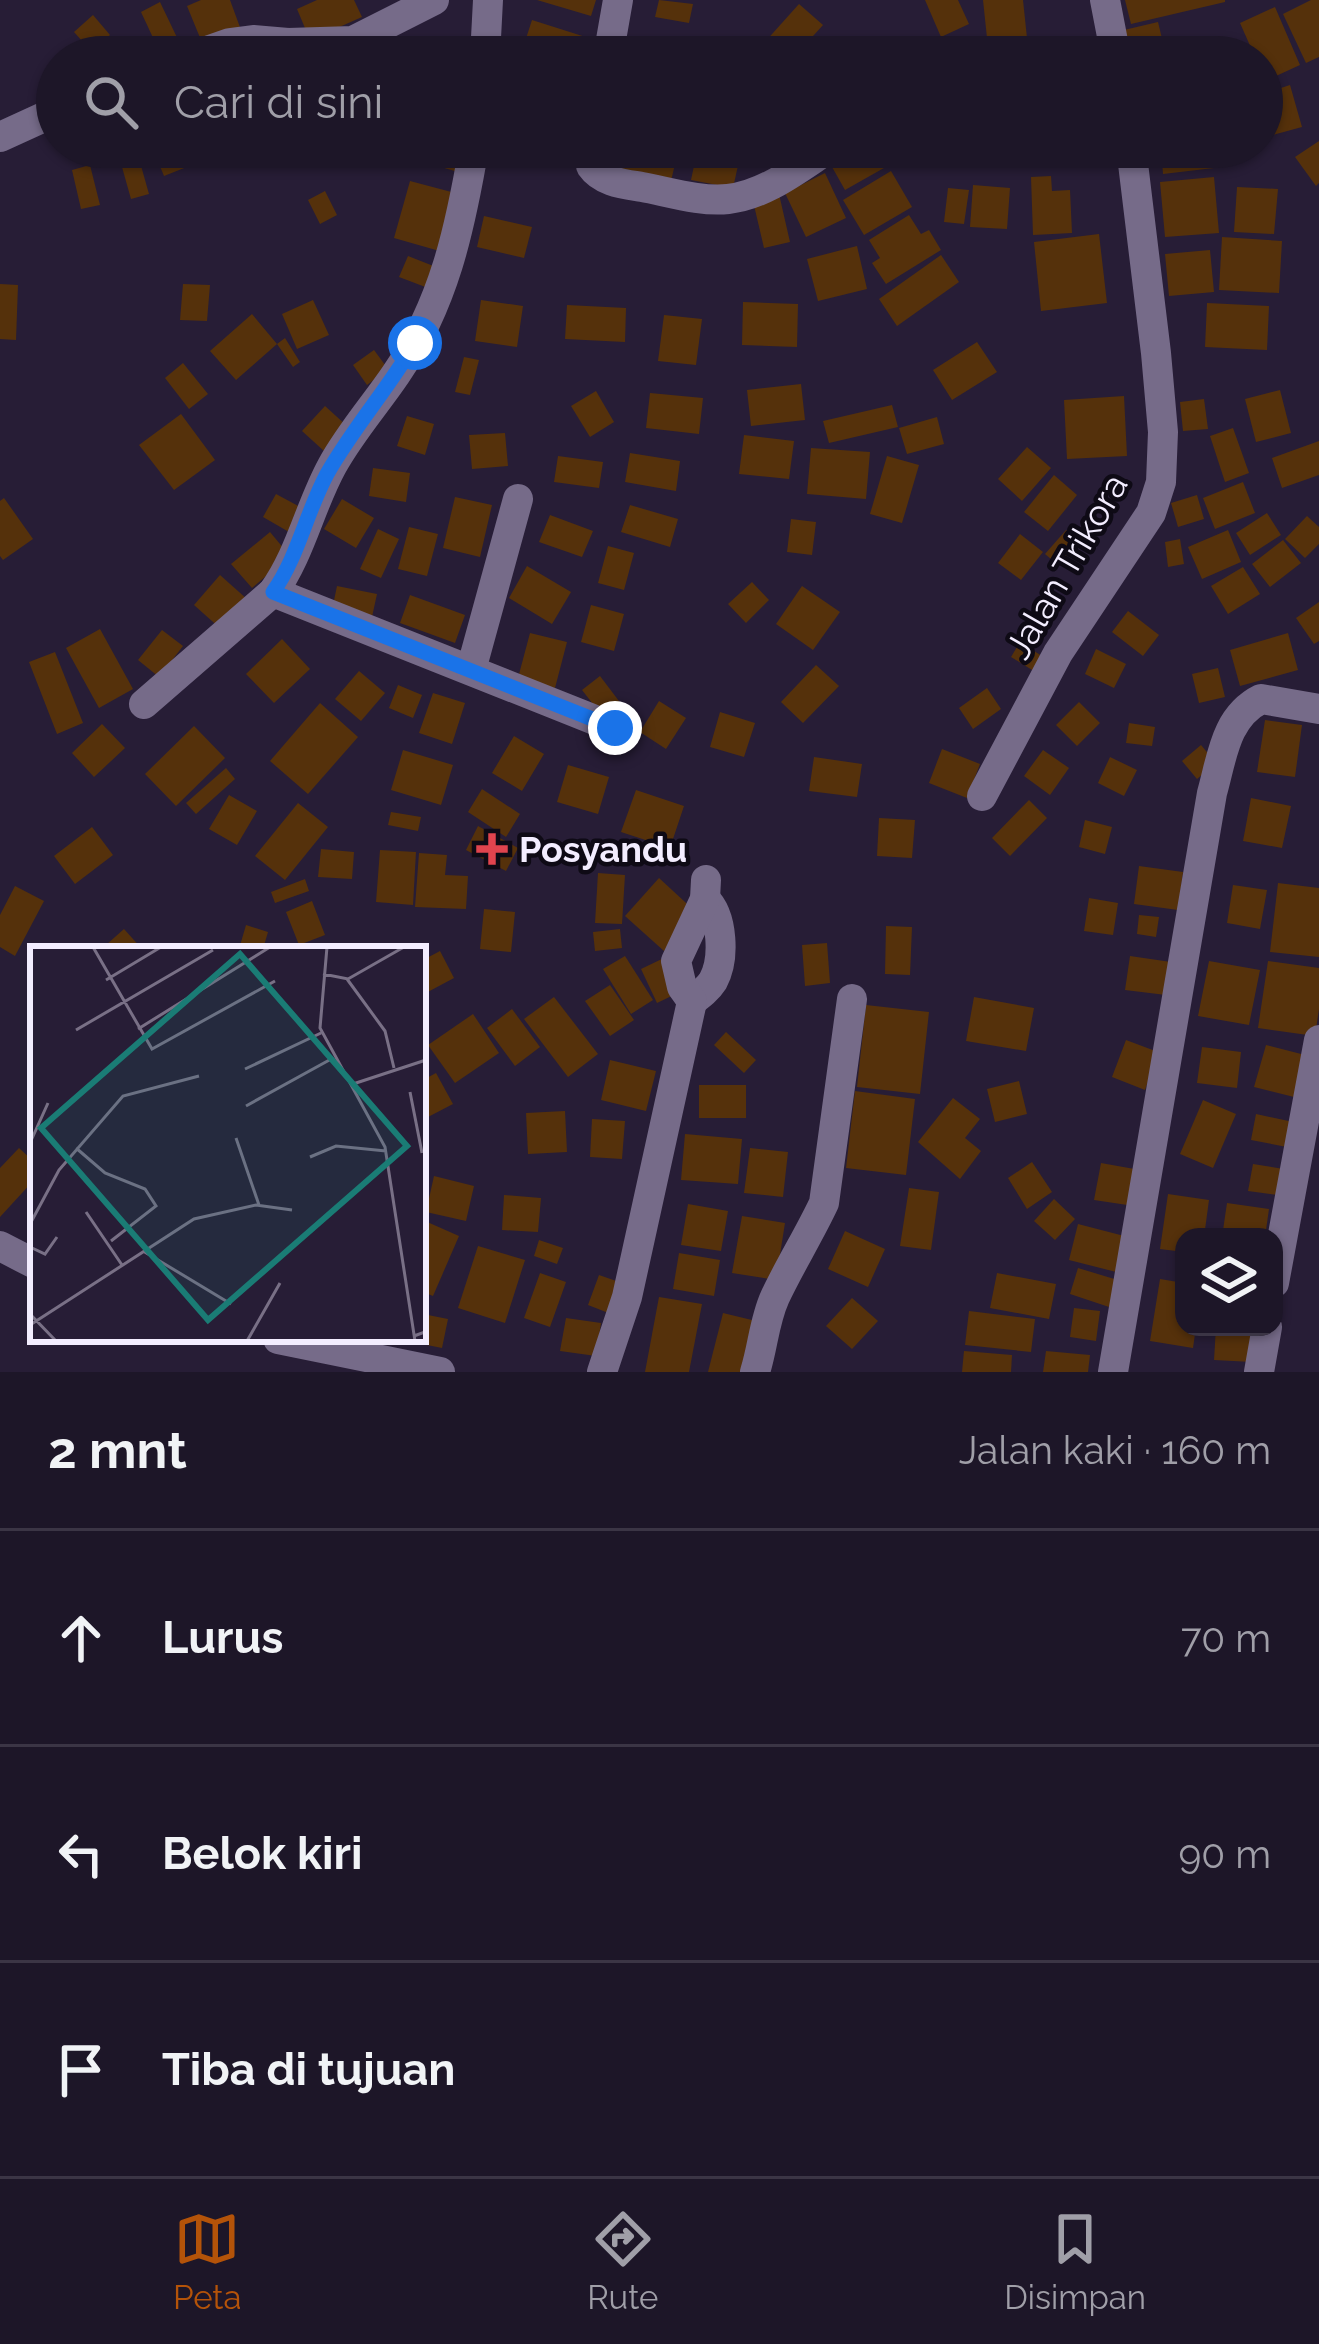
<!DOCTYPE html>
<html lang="id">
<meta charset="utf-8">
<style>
:root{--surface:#1d1628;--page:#2a2334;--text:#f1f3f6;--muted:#a09fa8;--line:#3b3545;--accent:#b45309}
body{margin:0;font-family:Raleway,sans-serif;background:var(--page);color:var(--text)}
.controls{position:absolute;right:36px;bottom:36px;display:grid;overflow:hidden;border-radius:24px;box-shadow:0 3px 9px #0004}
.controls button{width:108px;height:108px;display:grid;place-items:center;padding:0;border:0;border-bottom:3px solid var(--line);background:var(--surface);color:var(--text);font:60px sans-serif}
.stop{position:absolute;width:36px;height:36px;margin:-27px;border:9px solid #1a73e8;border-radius:50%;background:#fff}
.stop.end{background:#1a73e8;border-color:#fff;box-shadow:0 3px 12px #0008}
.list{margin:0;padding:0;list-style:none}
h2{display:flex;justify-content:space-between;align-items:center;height:156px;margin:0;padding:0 48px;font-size:51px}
h2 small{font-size:39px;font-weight:400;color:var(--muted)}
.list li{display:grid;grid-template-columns:78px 1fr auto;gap:36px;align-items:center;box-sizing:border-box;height:216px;padding:0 48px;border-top:3px solid var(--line)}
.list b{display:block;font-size:45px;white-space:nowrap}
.list em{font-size:39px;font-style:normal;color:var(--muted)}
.icon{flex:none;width:66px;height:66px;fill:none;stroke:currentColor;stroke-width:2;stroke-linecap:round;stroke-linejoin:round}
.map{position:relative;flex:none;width:1319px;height:1372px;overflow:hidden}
.search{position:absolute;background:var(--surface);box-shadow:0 3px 9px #0004;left:36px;right:36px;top:36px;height:132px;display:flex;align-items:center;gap:30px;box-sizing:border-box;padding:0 42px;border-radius:66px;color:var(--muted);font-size:45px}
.sheet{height:804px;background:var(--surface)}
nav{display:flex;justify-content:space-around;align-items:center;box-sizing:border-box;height:168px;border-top:3px solid var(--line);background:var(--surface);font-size:33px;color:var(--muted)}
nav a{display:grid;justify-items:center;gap:6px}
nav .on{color:var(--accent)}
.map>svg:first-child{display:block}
.building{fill:#55310b}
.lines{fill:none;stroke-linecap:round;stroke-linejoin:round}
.minor{stroke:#766b89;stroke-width:30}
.route{stroke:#1a73e8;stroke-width:15}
.health-dot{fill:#e0444e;stroke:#0e0a15;stroke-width:4.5}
.labels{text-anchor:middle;stroke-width:9;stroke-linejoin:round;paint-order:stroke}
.street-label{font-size:36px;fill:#f3edff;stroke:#0e0a15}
.poi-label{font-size:36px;font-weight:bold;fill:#f3edff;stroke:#0e0a15;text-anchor:start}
.inset-road{fill:none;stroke:#797086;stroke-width:3}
.view{fill:#1a7c75;fill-opacity:0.15;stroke:#1a7c75;stroke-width:6}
.inset-edge{fill:none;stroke:#f3edff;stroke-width:6}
</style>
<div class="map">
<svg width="1319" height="1372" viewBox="0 0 1319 1372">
<rect width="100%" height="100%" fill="#271d36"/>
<g class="building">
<path d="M201,0H230L241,30L203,45L187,6Z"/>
<path d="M317,0H354L362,17L310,40L297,9Z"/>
<path d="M537,0H596L591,16Z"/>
<path d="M659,0L693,4L689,23L655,17Z"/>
<path d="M925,0H958L969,24L941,37Z"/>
<path d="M983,0H1023L1029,57H989Z"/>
<path d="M1125,0H1225V2L1131,24Z"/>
<path d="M1311,0H1319V57L1306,63L1283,14Z"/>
<path d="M160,2L183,50L167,57H162L141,12Z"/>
<path d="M799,4L823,25L794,57H780L764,43Z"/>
<path d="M1275,7L1300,65L1265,81L1262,57H1255L1240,23Z"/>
<path d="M93,15L110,35L91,51L74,32Z"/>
<path d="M532,20L595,40L590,57H520Z"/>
<path d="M1158,22L1164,47L1130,54L1124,30Z"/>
<path d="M1290,85L1302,127L1262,138V94Z"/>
<path d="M1319,141V183L1316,186L1295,157Z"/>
<path d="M152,147H202L207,159L164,176Z"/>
<path d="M402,147H465L458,172L400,155Z"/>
<path d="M504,147H558L554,164L503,152Z"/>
<path d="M614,147H679L671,181L609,167Z"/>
<path d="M698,147L741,152L733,188L691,180Z"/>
<path d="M762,147H797L794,169L760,164Z"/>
<path d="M846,147H881L891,164L845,190L827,158Z"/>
<rect x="982" y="147" width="45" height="12"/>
<path d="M1035,147H1074L1075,159L1037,163Z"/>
<path d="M1161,147H1212L1214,168L1163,174Z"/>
<path d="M138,155L149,194L131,199L120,160Z"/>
<path d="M90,165L100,205L81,209L72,170Z"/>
<path d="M891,171L912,207L864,235L843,200Z"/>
<path d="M825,173L846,218L806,237L785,193Z"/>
<path d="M1051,176L1052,191L1070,190L1072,233L1033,235L1031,177Z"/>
<path d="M1214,177L1219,233L1165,237L1160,182Z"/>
<path d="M410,181L459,194L443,252L394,238Z"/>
<path d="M973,185L1010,188L1007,229L970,227Z"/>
<path d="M1237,187L1278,189L1274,234L1234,232Z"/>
<path d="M948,188L969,190L964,224L944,222Z"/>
<path d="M325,191L337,215L320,224L308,200Z"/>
<path d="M779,194L790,242L764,248L753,201Z"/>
<path d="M909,215L921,234L929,230L941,250L886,284L872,263L880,258L869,240Z"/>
<path d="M484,216L532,227L524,258L477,247Z"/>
<path d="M1099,234L1107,303L1041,311L1034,242Z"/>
<path d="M1222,237L1282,241L1279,293L1219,290Z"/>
<path d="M857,246L867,289L818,301L807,259Z"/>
<path d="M1210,250L1214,292L1169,296L1165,254Z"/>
<path d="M941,255L959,282L897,326L879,299Z"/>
<path d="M408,256L436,267L428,288L399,277Z"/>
<path d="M0,284L18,285L16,340L0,339Z"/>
<path d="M183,284L210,285L207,321L180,320Z"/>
<path d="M313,300L329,335L297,349L282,314Z"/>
<path d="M481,300L523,306L517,347L475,341Z"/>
<path d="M743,302L798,304L797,347L742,345Z"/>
<path d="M1207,303L1269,306L1267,350L1205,347Z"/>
<path d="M567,305L626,308L625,342L565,339Z"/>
<path d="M252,314L277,344L285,338L300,362L293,367L277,344L236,380L210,351Z"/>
<path d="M664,315L702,319L696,365L658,361Z"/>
<path d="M977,342L997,372L952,400L933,370Z"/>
<path d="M374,350L388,369L367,385L353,365Z"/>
<path d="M464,357L479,360L470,395L455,392Z"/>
<path d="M183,363L208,394L189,409L165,378Z"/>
<path d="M801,384L805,420L751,426L747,390Z"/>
<path d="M1280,390L1291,433L1256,442L1245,399Z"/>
<path d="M596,391L614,422L590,437L571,406Z"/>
<path d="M650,393L703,398L699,434L646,428Z"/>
<path d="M1124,396L1127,456L1067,459L1064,400Z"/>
<path d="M1204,399L1208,429L1183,431L1180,402Z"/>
<path d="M892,405L898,427L829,443L823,421Z"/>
<path d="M325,406L347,426L324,451L302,431Z"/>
<path d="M181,414L215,460L174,490L139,445Z"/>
<path d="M407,416L434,424L425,455L397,446Z"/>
<path d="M937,417L944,444L907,454L899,428Z"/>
<path d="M1233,428L1249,473L1225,482L1210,436Z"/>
<path d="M505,433L508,466L472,469L469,435Z"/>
<path d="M744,435L794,441L789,479L739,474Z"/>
<path d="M1319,441V475L1282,488L1272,458Z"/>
<path d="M1027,447L1051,468L1022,501L998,479Z"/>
<path d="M811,448L870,452L866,499L807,494Z"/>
<path d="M630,453L680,461L676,491L625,482Z"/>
<path d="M558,456L603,462L599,488L554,482Z"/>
<path d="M887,456L919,465L902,523L870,514Z"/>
<path d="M373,468L410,473L406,502L369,496Z"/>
<path d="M1054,475L1077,495L1048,531L1024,512Z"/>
<path d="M1243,482L1255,513L1215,529L1203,498Z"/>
<path d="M276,494L302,508L289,532L263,517Z"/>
<path d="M1197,495L1204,519L1178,527L1171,503Z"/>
<path d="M455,497L492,505L480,557L443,548Z"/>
<path d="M4,498L33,539L3,560L0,556V501Z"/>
<path d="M342,499L374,518L356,548L324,529Z"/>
<path d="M630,505L678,519L670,547L621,532Z"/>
<path d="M1267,513L1281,535L1250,555L1236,533Z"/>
<path d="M550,515L593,531L582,557L539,542Z"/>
<path d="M1307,516L1319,527V544L1305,558L1285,539Z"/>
<path d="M791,519L816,522L812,555L787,552Z"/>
<path d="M409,527L438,534L427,576L398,569Z"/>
<path d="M378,529L399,539L381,578L360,569Z"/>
<path d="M1066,530L1079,541L1058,565L1045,554Z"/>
<path d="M1228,530L1241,562L1202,579L1188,547Z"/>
<path d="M270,532L290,556L252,588L231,564Z"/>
<path d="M1020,534L1043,552L1021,580L998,563Z"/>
<path d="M1180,539L1184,564L1168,567L1165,542Z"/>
<path d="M1283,540L1301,563L1270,587L1252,564Z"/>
<path d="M608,546L634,553L624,590L598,583Z"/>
<path d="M527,566L571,592L552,624L509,598Z"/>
<path d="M1243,567L1260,594L1228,614L1211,586Z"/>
<path d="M220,575L248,600L222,630L194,605Z"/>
<path d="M752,582L769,600L746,623L728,604Z"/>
<path d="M337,586L377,594L372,617L332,610Z"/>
<path d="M802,586L840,612L813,650L776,624Z"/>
<path d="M410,595L465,615L455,643L400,623Z"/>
<path d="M1319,602V641L1314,644L1296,618Z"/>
<path d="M591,605L624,614L614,651L581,642Z"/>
<path d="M1128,611L1159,635L1143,656L1112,632Z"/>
<path d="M100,629L133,689L99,708L66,648Z"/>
<path d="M162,630L183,646L159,677L138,660Z"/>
<path d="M530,633L567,642L555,688L518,678Z"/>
<path d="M1288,633L1298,670L1240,686L1230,650Z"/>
<path d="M282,639L310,669L274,703L246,674Z"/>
<path d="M1020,642L1045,658L1037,673L1011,657Z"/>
<path d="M1096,649L1126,664L1114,688L1085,674Z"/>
<path d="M55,652L83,723L57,734L29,662Z"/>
<path d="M816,665L839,686L803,723L781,702Z"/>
<path d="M1218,668L1225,697L1199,703L1192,674Z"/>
<path d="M359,671L385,693L361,721L335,699Z"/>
<path d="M600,676L625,709L607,722L582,690Z"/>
<path d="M398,685L422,695L413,718L389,708Z"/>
<path d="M987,688L1001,709L973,729L959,708Z"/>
<path d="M433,693L465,703L452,744L419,733Z"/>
<path d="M659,701L686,718L666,749L640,732Z"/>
<path d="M1079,702L1100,723L1077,746L1056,725Z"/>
<path d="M320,703L358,737L308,794L270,761Z"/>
<path d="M720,712L755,723L744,757L710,747Z"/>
<path d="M1265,720L1302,725L1295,777L1257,772Z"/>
<path d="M1129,723L1155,727L1152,746L1126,743Z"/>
<path d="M102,724L125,748L94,777L72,753Z"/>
<path d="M194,726L225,758L176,806L145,774Z"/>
<path d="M514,736L544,754L522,791L492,773Z"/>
<path d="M1201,745L1216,763L1197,779L1182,761Z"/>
<path d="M942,749L980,764L967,798L929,783Z"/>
<path d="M403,750L453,765L441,805L391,790Z"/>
<path d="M1043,750L1069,768L1050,795L1024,776Z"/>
<path d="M814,757L862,764L857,797L809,791Z"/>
<path d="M1110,757L1137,770L1124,796L1098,783Z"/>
<path d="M568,765L609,777L598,814L557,802Z"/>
<path d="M226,768L235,779L196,814L186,803Z"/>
<path d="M482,789L520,814L506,837L468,812Z"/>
<path d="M636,790L684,806L670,848L621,832Z"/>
<path d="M229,795L257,811L237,845L209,829Z"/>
<path d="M1251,798L1291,806L1282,848L1243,841Z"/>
<path d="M1029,800L1047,818L1010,856L992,838Z"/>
<path d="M298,803L328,827L285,880L255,856Z"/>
<path d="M391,812L421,817L418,831L388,825Z"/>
<path d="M879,818L915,820L912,858L877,856Z"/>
<path d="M1085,820L1112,827L1105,854L1079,847Z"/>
<path d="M478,826L518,848L506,871L466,850Z"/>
<path d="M92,827L113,855L75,884L54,856Z"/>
<path d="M321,849L354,852L352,879L318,877Z"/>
<path d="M380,850L416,852L413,905L376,902Z"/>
<path d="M419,853L447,855L445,875L468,876L466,909L415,907Z"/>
<path d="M1139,866L1183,872L1178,910L1134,904Z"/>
<path d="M598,873L625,875L622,924L595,923Z"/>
<path d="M659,878L698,914L664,951L625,916Z"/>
<path d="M305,879L309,891L275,903L271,892Z"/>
<path d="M1278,883L1319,888V957L1270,952Z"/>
<path d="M1233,885L1267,890L1260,929L1227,923Z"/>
<path d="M15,886L44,901L15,956L0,947V915Z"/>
<path d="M1089,898L1118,903L1113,935L1084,931Z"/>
<path d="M312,901L325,935L299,945L286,912Z"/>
<path d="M484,909L515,912L511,952L480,949Z"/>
<path d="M1139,915L1159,917L1156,937L1137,934Z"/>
<path d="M246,925L268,932L263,949H239Z"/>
<path d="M886,926L912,927L910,975L885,974Z"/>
<path d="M124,929L142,949H110L106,945Z"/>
<path d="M620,929L622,948L595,951L593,932Z"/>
<path d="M827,943L830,983L805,986L802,945Z"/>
<path d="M440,951L454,978L424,994L423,960Z"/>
<path d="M625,956L653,1000L631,1014L603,969Z"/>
<path d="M1130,956L1171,962L1166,995L1125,990Z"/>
<path d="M666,957L682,991L657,1003L641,969Z"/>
<path d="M1209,961L1260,970L1249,1025L1198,1016Z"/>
<path d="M1268,961L1319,968V1009L1315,1036L1258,1028Z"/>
<path d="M610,985L634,1020L610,1036L585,1001Z"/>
<path d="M554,997L598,1054L568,1077L524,1019Z"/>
<path d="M974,997L1034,1008L1026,1051L966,1041Z"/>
<path d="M866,1005L929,1012L920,1094L857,1087Z"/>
<path d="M512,1009L540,1047L515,1066L487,1028Z"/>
<path d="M473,1014L499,1053L455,1083L428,1045Z"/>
<path d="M726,1032L756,1060L744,1073L714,1045Z"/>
<path d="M1126,1040L1158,1052L1145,1090L1112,1077Z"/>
<path d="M1266,1045L1309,1056L1298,1098L1254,1087Z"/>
<path d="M1202,1047L1241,1052L1237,1088L1197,1083Z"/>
<path d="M610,1060L656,1071L646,1111L601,1100Z"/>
<path d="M436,1073L453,1104L428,1117L423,1107V1080Z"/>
<path d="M1019,1081L1027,1114L995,1122L987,1089Z"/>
<rect x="699" y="1085" width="47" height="33"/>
<path d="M855,1091L915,1099L906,1175L846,1168Z"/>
<path d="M953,1098L980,1119L965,1138L981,1151L960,1179L918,1142Z"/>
<path d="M1203,1100L1236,1114L1213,1168L1180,1154Z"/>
<path d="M565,1111L567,1152L528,1154L526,1113Z"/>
<path d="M1256,1114L1298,1123L1292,1148L1251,1140Z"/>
<path d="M592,1119L625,1121L622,1159L590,1157Z"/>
<path d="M685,1134L742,1139L738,1184L681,1180Z"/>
<path d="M19,1148L33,1161V1181L0,1217V1168Z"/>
<path d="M750,1148L788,1152L783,1197L744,1193Z"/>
<path d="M1032,1162L1052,1192L1027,1209L1008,1178Z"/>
<path d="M1101,1163L1140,1170L1134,1206L1094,1200Z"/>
<path d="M1253,1164L1290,1170L1285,1196L1248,1191Z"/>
<path d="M434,1176L474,1186L466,1221L426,1212Z"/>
<path d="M909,1188L939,1192L931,1250L900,1246Z"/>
<path d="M1168,1194L1209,1200L1204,1237H1184V1252L1160,1249Z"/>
<path d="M504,1195L541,1198L538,1232L502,1230Z"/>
<path d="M1054,1199L1075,1219L1055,1240L1034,1221Z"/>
<path d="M1227,1203L1269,1209L1265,1237H1222Z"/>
<path d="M688,1204L728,1211L721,1251L681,1245Z"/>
<path d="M742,1216L785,1223L776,1280L732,1273Z"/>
<path d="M425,1221L459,1236L433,1296L423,1292Z"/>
<path d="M1078,1224L1132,1238L1124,1274L1069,1260Z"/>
<path d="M845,1231L885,1249L868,1287L828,1269Z"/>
<path d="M539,1240L563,1248L557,1264L534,1256Z"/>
<path d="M478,1246L525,1260L505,1323L458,1308Z"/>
<path d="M679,1253L720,1260L714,1296L673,1289Z"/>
<path d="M1078,1268L1121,1281L1112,1308L1070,1294Z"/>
<path d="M540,1273L566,1282L550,1327L524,1318Z"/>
<path d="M997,1273L1056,1284L1049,1319L990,1308Z"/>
<path d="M599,1275L622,1283L611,1314L588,1305Z"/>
<path d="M1160,1279L1184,1283V1327H1196L1193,1348L1150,1341Z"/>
<path d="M659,1297L702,1304L689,1372H645Z"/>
<path d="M852,1298L878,1321L852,1349L826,1326Z"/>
<path d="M1074,1308L1100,1311L1096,1341L1070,1337Z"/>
<path d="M969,1311L1035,1319L1031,1352L965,1345Z"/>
<path d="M723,1313L756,1321L743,1372H708Z"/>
<path d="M423,1314L448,1319L442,1348L407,1341L423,1339Z"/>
<path d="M566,1318L601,1323L596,1356L560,1351Z"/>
<path d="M1216,1327H1254L1252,1362L1214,1360Z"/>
<path d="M964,1351L1012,1355L1011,1372H962Z"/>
<path d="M1046,1351L1090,1355L1088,1372H1043Z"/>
</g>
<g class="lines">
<g class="minor">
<path d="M1105,0L1116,57"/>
<path d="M190,57L230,43L253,40L288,43L353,41L434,0"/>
<path d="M485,57L488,0"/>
<path d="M608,57L618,0"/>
<path d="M0,137L57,111"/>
<path d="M592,147L591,166C602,182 624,184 642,187C669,192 701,202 728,199C766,195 800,167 831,147"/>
<path d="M273,592L615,728"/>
<path d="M471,670L518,499"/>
<path d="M144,704L273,592C300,555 310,506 332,466C350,433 375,405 396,374C444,304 460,229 474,147"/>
<path d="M982,796L1058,653L1151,513L1161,482L1163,432L1156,353L1131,147"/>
<path d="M692,1001C700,995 708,989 713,981C725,959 723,916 705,899"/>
<path d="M0,1246L33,1263"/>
<path d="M1274,1283L1319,1040"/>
<path d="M278,1339L440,1372"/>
<path d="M602,1372L627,1297L691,1006L692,1001L682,987L676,961L705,899L706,880"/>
<path d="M755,1372C763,1347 764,1321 775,1297C790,1265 809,1235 824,1203L852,999"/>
<path d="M1113,1372L1212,793C1222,758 1225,717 1261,699L1319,709"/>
<path d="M1259,1372L1267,1327"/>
</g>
</g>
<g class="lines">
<path class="route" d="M415,343C388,389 353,428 327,474C306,513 298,557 273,592L615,728"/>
</g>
<path class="health-dot" d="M486 831h12v12h12v12h-12v12h-12v-12h-12v-12h12z"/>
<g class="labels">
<g class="street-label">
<text transform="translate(1066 566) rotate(-60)" y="13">Jalan Trikora</text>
</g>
<g class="poi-label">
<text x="519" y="862">Posyandu</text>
</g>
</g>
<g transform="translate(30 946)">
<rect width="396" height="396" fill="#271d36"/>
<path class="inset-road" d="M63,1L122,103L245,35M297,1L290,82L355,201L385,395M293,28L318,33L374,1M317,33L355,85L364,122M76,34L131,1M108,83L240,1M46,84L183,4M215,123L291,87M323,138L396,114M380,146L392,207M216,160L303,112M206,192L229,259M0,197L18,157M46,202L75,227L115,243L126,260L81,295M280,211L306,200L356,205M56,266L92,319M0,278L29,224L93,150L169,130M0,301L15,308L27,291M113,305L201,358M0,368L26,395M0,379L164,273L226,259L262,264M384,390L395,386L396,359M217,395L250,337"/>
<path class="view" d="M210,8L377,200L178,374L11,182Z"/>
<rect width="396" height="396" class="inset-edge"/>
</g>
</svg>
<div class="controls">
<button><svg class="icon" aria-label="layers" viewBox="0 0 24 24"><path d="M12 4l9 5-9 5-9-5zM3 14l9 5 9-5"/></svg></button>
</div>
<div class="stop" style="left:415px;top:343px"></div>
<div class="stop end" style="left:615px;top:728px"></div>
<div class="search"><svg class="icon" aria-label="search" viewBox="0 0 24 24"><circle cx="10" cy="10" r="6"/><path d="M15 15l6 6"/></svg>Cari di sini</div>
</div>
<section class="sheet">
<h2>2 mnt<small>Jalan kaki · 160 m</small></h2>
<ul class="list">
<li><svg class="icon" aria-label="ahead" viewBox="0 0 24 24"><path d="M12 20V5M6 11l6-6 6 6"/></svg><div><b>Lurus</b></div><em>70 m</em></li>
<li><svg class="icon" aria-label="left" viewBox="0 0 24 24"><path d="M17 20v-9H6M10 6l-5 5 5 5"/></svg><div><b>Belok kiri</b></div><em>90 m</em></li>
<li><svg class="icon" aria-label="arrive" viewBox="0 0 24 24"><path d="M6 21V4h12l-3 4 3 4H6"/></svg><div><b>Tiba di tujuan</b></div></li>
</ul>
</section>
<nav>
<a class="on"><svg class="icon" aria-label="map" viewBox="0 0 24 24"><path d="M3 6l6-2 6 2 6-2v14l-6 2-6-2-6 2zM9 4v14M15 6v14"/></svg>Peta</a>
<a><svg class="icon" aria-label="directions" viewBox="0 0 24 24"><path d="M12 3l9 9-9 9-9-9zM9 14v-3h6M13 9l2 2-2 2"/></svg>Rute</a>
<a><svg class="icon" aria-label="saved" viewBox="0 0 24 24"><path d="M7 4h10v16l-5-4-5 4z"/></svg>Disimpan</a>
</nav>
